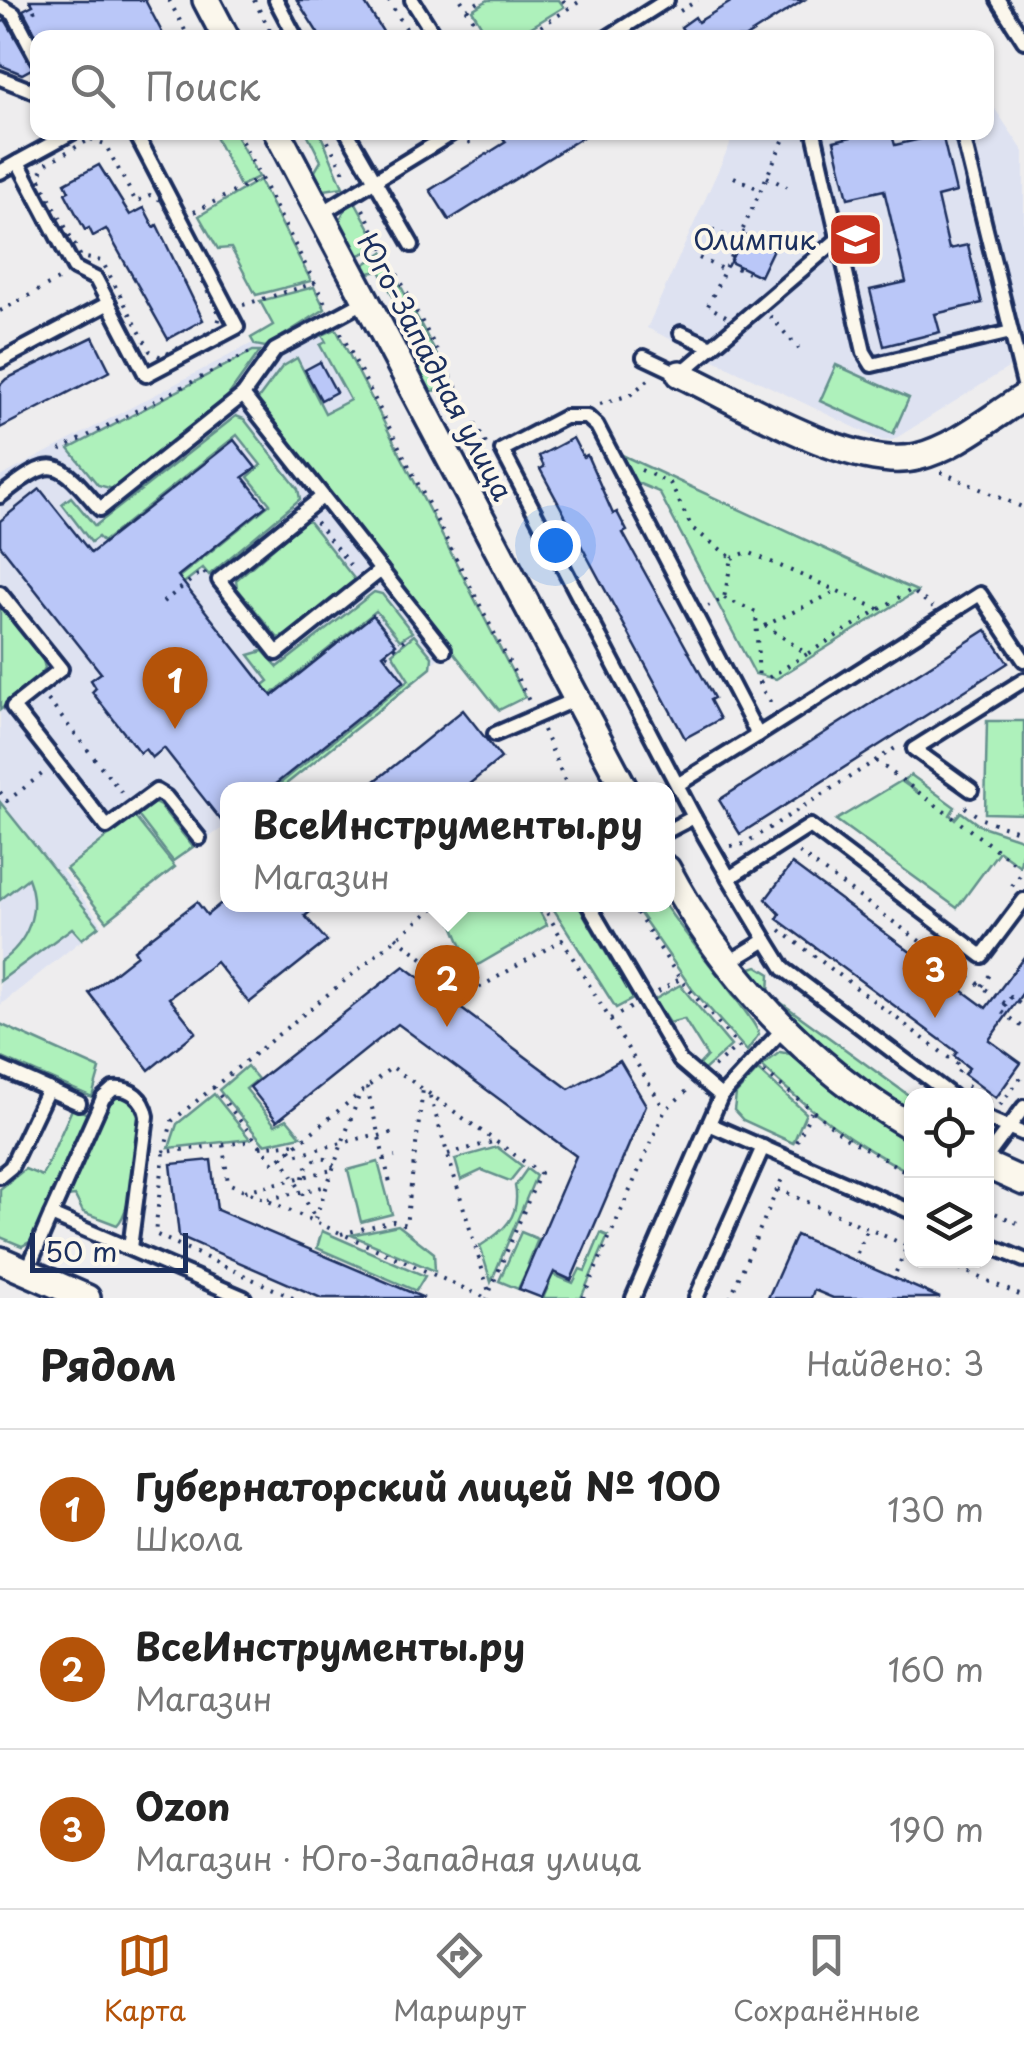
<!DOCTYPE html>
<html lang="ru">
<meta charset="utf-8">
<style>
:root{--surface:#fff;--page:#f6f6f6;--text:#222;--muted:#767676;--line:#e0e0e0;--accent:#b45309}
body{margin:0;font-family:"Playpen Sans",sans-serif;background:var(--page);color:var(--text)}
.controls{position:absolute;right:30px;bottom:30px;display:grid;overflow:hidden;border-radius:20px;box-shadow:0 2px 8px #0004}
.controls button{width:90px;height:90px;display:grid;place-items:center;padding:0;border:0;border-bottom:2px solid var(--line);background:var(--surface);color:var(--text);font:50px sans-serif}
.scale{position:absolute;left:30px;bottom:25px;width:158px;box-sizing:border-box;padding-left:10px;border:5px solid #1b2f5e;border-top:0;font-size:28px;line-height:35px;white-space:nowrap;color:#1b2f5e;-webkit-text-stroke:8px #fbf7ec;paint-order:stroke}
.you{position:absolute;left:555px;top:545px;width:35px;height:35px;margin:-25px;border:8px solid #fff;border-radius:50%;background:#1a73e8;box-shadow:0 0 0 15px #1a73e833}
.badge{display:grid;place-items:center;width:65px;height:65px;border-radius:50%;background:var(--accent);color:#fff;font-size:32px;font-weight:700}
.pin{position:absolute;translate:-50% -82px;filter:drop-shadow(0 2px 5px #0008)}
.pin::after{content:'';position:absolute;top:52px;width:35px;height:30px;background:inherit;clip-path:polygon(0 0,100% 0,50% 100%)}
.popup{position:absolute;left:220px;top:782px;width:455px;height:130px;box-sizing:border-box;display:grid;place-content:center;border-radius:20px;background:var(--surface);filter:drop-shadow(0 2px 8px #0005);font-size:32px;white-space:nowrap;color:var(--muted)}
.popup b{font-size:38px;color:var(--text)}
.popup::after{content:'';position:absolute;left:50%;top:100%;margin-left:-20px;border:20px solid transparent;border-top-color:var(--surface)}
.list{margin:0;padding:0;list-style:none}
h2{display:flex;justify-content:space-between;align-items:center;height:130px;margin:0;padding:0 40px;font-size:42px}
h2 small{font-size:32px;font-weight:400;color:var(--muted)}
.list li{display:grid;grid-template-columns:65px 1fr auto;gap:30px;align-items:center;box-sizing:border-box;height:160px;padding:0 40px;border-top:2px solid var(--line)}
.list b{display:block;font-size:38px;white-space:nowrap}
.list p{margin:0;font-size:32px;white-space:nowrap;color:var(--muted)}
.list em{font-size:32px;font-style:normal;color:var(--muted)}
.icon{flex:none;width:55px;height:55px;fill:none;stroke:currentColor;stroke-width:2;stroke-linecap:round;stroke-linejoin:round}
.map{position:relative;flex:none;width:1024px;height:1298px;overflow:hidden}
.search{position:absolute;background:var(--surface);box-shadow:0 2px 8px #0004;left:30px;right:30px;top:30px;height:110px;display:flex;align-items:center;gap:25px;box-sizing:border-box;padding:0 35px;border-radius:20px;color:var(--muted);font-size:38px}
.sheet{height:610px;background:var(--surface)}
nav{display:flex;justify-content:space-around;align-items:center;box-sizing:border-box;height:140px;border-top:2px solid var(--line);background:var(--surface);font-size:28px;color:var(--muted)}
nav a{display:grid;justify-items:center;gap:5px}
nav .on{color:var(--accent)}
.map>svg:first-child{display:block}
.built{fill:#dee2f1}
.green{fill:#aef1bb;stroke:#64908c;stroke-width:2.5}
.building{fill:#bac7f8;stroke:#1b2f5e;stroke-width:2.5}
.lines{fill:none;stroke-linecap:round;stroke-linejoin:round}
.service-casing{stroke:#1b2f5e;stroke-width:20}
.minor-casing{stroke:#1b2f5e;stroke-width:32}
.path{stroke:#1b2f5e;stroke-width:4;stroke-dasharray:2.5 8;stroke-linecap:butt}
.service{stroke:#fbf7ec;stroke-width:12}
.minor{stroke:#fbf7ec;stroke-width:25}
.labels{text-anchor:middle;stroke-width:8;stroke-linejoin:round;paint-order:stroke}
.poi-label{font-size:28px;fill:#1b2f5e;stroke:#fbf7ec;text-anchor:end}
.street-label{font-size:28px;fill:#1b2f5e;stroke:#fbf7ec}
</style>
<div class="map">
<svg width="1024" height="1298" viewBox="0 0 1024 1298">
<rect width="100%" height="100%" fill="#eeedee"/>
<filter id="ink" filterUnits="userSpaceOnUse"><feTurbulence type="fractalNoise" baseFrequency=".01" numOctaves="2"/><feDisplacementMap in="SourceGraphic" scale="20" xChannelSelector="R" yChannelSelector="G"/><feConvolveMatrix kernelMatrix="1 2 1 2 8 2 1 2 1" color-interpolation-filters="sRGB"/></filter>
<g filter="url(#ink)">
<g class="built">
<path d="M987,97L1024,152V358L893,440L883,441L647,328L735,133L986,132Z"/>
<path d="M311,312L359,403L449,650L275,789L227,790V825L172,862L134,814L62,870L102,924L0,1005V477Z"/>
</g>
<g class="green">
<path d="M488,0H559L564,7L515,37H488L472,10Z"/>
<path d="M213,133H235L258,177L240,186Z"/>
<path d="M307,133H320L343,187L325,190L316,182L315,171L321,161Z"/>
<path d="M259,180L311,281L256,295L231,248L218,249L199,216Z"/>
<path d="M356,203L380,247L354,257L338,224L346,207Z"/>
<path d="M383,252L454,388L425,392L410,364L422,352L380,271L369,273L359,268Z"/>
<path d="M314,287L325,309L265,347L255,345L251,338L273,325L260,301Z"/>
<path d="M336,329L525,697L499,710L256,402L282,367L297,358L325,413L350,400L320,345L326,342L322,335Z"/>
<path d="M253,351H260L223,403L113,489L98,485L69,449Z"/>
<path d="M836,365L909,398L893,434L820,401Z"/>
<path d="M236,416L244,419L298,489L300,499L209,575L203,568L148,611L144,605L270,504L248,477L261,465L237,435L103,542L98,537L91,542L62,504L71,497L95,526Z"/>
<path d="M622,455L903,585L917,591L776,679L755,674L659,492L635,482Z"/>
<path d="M307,519L356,581L290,634L278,638L237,588L236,580Z"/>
<path d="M374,592L382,594L412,632L400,640L376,611L237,722L229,712L269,681L249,655L263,651L278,667Z"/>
<path d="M0,605L42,656L45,668L38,679L0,710Z"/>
<path d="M414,635L432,657L431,668L280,789H273L409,680L392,653Z"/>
<path d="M987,721H1024V814L985,813Z"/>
<path d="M911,775L955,807L950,815L955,819L961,812L979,825L1024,840L1020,866L999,851L957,908L836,820L901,781L918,793L903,780Z"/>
<path d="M0,802L99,926L82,939L72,928L0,981V962C28,942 41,911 28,878L0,900Z"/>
<path d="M152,802L160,806L193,847L173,861L136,813Z"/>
<path d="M134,816L175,867L107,921L66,869Z"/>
<path d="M450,904L536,905L547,925L471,969L446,908Z"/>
<path d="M551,905H578L633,999L616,1008Z"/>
<path d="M634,905H665C679,928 758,1022 759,1034L747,1051L692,989Z"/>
<path d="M757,966L770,974L769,994L911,1097V1114L788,1022L748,969Z"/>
<path d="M680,985L731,1046L702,1072L696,1068L707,1056L684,1019L669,1023L654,1000Z"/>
<path d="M0,1024L100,1069L92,1097L0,1057Z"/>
<path d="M780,1052L790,1054L852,1105L911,1142V1173C856,1145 806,1109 762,1066Z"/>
<path d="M247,1066L258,1079L246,1089L275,1125L287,1119L301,1136L264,1144L219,1090Z"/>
<path d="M758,1070L806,1113L793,1143L743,1120L734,1110L736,1094Z"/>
<path d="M115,1093L133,1099C147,1115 133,1211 117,1225L83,1212L75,1196L66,1197Z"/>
<path d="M214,1094L250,1139L169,1148L177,1124Z"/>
<path d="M73,1107L90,1115L33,1240L22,1246L0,1237V1189L25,1169L42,1176Z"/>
<path d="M497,1147L522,1166L510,1181L482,1170L461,1180L455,1159Z"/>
<path d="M378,1162L392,1214L361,1222L348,1170Z"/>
<path d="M527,1169L536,1176L491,1282L480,1246C504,1231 521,1216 515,1186Z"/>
<path d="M398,1225L434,1253L435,1271L351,1235Z"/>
<path d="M322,1231L425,1276L416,1291L317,1248Z"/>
<path d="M521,1232L538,1239L528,1264L573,1283L580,1269L585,1271L601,1233L608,1236L581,1298H543L549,1285L525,1274L518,1289L499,1281Z"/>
</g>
<g class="building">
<path d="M30,0H145L165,38H38L23,10L33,5Z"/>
<path d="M297,0H363L387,38H321Z"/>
<path d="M734,0H804L744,38H674L684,32L681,27L695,17L698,22Z"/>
<path d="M6,21L33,68L22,74L0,65V22Z"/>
<path d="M512,132H591L449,220L430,190L506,142L503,138Z"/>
<path d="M872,132H891L895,145L942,134L956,192L937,197L949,249L968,245L982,303L935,314L940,332L884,346L870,290L906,282L884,190L848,198L834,141Z"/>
<path d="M99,165L130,215L144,208L154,227L157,225L203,320L168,339L106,229L93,236L89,228L85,230L65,193L69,191L65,183Z"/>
<path d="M743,235L773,249L760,276L730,262Z"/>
<path d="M93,337L110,371L0,428V385L6,379Z"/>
<path d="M320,362L336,392L321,400L305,370Z"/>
<path d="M573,438L583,457L587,455L613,514L617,512L627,531L623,533L714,698L710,700L720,719L685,738L540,469L544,467L539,456Z"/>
<path d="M234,440L256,468L243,477L266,506L178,576L272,696L373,615L396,644L383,654L404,681L268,790H227V828L164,748L152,758L145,749L140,753L92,692L96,688L91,680L101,673L0,545V521L40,489L91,553Z"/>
<path d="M986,630L1008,663L740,834L719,800Z"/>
<path d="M463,710L501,758L462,790H364Z"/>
<path d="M792,864L986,1008L1024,957V991L989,1040L1021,1063L996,1098L964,1074L969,1068L954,1056L957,1052L777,919L780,914L766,899Z"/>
<path d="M197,902L207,915L220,904H320L305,916L327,941L249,1003L216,962L169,998L196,1032L149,1070L89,993L137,955L134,950Z"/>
<path d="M404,966L569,1089L620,1061L646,1105L571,1280L554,1272L542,1298L519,1289L576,1156L398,1024L277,1121L250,1087Z"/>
<path d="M211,1160L217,1210L424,1298H321L179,1236L171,1164Z"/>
<path d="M796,1235L940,1298H833L814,1290L811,1298H768Z"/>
</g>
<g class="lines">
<defs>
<g id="service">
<path d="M276,0L296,38"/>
<path d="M412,0L436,38"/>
<path d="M998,0L1024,41"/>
<path d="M0,6L14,14L38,60"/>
<path d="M607,38L667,0"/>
<path d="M0,78L38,93"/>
<path d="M73,132L18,162L74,268L96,279L146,375L237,327L135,132"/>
<path d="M347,132L412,245"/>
<path d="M814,132L864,352L872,365L1011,332"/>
<path d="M962,132L1024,384"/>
<path d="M0,172L18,162"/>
<path d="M320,214L454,132"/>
<path d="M681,333L712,347"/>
<path d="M644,357L680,374L838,239"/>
<path d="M0,361L109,303"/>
<path d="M243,395L275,350L366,301"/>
<path d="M0,496C53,454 57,458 100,509L243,395L444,650"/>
<path d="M322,497L219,580L277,653L381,570"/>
<path d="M0,593L61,669L13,707L107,827L156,791L166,797L199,838"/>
<path d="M495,734L576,699"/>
<path d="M758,735L980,594L1024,660"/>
<path d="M971,790L914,749L1024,680"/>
<path d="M694,817L729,878L810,826L982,956L1024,900"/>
<path d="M667,831L694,817L685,800L502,450L565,417H587L597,426L758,735L677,785"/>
<path d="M729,878L766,940"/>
<path d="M588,904L680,1061L721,1096"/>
<path d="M728,963L766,940L784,969L952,1096"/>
<path d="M0,1068L79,1103"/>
<path d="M986,1118L1024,1134"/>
<path d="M709,1124L912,1212"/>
<path d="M986,1158L1024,1107"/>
<path d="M0,1176L11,1167L48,1089"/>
<path d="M51,1215L103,1098L113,1089C131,1087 144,1099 147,1116L130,1248"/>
<path d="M986,1244L1024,1260"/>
<path d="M27,1271L51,1215L244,1298"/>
<path d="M633,1298L721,1096L785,1027"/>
<path d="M696,1298L763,1147"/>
</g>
<g id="minor">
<path d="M206,0L226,38"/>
<path d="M277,132L625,790"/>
<path d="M680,374C739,401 855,473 917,457C956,447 990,418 1024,397"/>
<path d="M667,869C723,974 809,1067 912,1127"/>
<path d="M986,1165L1024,1182"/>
<path d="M0,1260L87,1298"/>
</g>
</defs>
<use href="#service" class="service-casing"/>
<use href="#minor" class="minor-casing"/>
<g class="path">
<path d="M30,0L36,15"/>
<path d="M169,0L189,38"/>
<path d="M254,0L274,38"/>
<path d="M388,0L412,38"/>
<path d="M461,0L485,38"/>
<path d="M563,0L569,9"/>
<path d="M467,9L482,0"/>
<path d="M680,11L698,0"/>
<path d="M523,38L582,0"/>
<path d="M237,132L325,303"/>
<path d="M323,132L347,178"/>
<path d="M91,139L105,144L136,202L150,195L161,200L220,315L217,328L161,357L150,351L102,261L81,257L39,177L45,164Z"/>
<path d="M468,143L485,132"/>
<path d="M734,177L761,190"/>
<path d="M767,177L787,187"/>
<path d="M363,209L486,444"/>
<path d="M194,212L261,178"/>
<path d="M712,230L738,241"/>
<path d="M742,232L763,241"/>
<path d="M699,258L724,270"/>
<path d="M727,264L748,273"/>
<path d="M243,305L315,283"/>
<path d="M0,311L60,279"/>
<path d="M726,316L708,306L787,132"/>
<path d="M770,316L799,349"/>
<path d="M341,333L530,703"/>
<path d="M600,404L630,395L652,377"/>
<path d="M60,450L256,349"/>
<path d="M641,470L670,483L692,528L732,558L724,598L708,606"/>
<path d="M941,472L1024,508"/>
<path d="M316,522L354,570"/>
<path d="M732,558L748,552L879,609"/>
<path d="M724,598L756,612L759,684L774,708"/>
<path d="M163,602L203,571L206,575"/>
<path d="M765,625L807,654L911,590L933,607"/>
<path d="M764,626L837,591"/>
<path d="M386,655L410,635"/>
<path d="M760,683L807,654"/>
<path d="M48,700L122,793"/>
<path d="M543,730L569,790"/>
<path d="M876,761L1020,867"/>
<path d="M0,792L7,801L46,771"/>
<path d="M965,807L982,819L1024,833"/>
<path d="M731,846L744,844L897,747"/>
<path d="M799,853L1006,1004L1011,997L1024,1007"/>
<path d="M1012,886L1024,870"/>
<path d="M542,904L562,939"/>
<path d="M631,904L680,979L743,1052"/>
<path d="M780,930L961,1067L956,1077"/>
<path d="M396,937L468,994L562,940L665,1110"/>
<path d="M982,986L994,969"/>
<path d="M658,992L680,979"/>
<path d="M1006,1004L1001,1011L1024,1028"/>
<path d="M610,1019L632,1007"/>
<path d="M714,1067L736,1047"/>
<path d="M764,1072L847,1138L912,1175"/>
<path d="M967,1086L981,1096"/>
<path d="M213,1087L274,1163L392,1067L540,1173L487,1298"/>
<path d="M367,1087L390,1183"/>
<path d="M430,1096L489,1292"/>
<path d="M1000,1105L1024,1074"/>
<path d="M379,1136L398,1131"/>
<path d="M797,1142L811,1112"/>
<path d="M223,1145L253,1141"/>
<path d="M260,1147L295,1143"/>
<path d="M290,1149L294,1155L378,1134"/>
<path d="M164,1152L172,1121L439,904"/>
<path d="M448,1154L496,1141"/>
<path d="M282,1156L315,1218"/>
<path d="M384,1159L395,1157"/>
<path d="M303,1178C305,1165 313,1157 326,1159L334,1166"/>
<path d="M778,1189L912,1248"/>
<path d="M245,1191L332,1170"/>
<path d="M268,1199L327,1186"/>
<path d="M986,1209L1024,1226"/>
<path d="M315,1219L359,1096"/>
<path d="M341,1234L393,1221L406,1225L423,1089"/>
<path d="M857,1253L867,1230"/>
<path d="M940,1260L1024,1297"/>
<path d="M896,1272L907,1246"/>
<path d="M293,1298L155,1234L164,1152L223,1145L228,1183L486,1298"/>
<path d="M583,1298L665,1110L688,1090"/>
<path d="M730,1298L784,1174"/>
</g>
<use href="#service" class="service"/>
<use href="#minor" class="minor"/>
</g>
</g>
<defs>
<symbol id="school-square" viewBox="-11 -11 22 22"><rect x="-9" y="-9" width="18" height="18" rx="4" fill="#c8321e" stroke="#fbf7ec"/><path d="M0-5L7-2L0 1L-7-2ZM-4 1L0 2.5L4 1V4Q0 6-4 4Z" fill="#fff"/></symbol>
</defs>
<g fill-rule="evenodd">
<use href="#school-square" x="824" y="208" width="63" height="63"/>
</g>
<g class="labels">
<g class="poi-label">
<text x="816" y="250">Олимпик</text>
</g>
<g class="street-label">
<text transform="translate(435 367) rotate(62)" y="10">Юго-Западная улица</text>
</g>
</g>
</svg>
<div class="controls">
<button><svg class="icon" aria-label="locate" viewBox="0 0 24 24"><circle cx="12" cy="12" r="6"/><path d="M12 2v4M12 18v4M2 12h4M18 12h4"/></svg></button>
<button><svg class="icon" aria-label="layers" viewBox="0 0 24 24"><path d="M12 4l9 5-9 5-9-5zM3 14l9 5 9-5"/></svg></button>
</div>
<div class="scale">50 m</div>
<div class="you"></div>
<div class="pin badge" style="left:175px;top:729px">1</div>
<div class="pin badge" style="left:447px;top:1027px">2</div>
<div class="popup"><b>ВсеИнструменты.ру</b>Магазин</div>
<div class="pin badge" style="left:935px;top:1018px">3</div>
<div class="search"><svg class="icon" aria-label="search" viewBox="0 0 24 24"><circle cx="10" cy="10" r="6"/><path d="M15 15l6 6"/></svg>Поиск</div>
</div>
<section class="sheet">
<h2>Рядом<small>Найдено: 3</small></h2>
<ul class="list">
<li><span class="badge">1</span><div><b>Губернаторский лицей № 100</b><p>Школа</p></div><em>130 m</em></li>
<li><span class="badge">2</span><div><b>ВсеИнструменты.ру</b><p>Магазин</p></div><em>160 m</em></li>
<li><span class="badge">3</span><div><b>Ozon</b><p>Магазин · Юго-Западная улица</p></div><em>190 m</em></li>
</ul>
</section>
<nav>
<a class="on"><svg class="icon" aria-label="map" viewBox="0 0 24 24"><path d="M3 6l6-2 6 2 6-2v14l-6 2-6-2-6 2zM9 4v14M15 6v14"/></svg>Карта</a>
<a><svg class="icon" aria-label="directions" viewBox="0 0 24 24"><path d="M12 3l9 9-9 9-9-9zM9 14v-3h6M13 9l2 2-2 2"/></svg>Маршрут</a>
<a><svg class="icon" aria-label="saved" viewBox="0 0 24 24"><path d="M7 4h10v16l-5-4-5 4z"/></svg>Сохранённые</a>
</nav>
